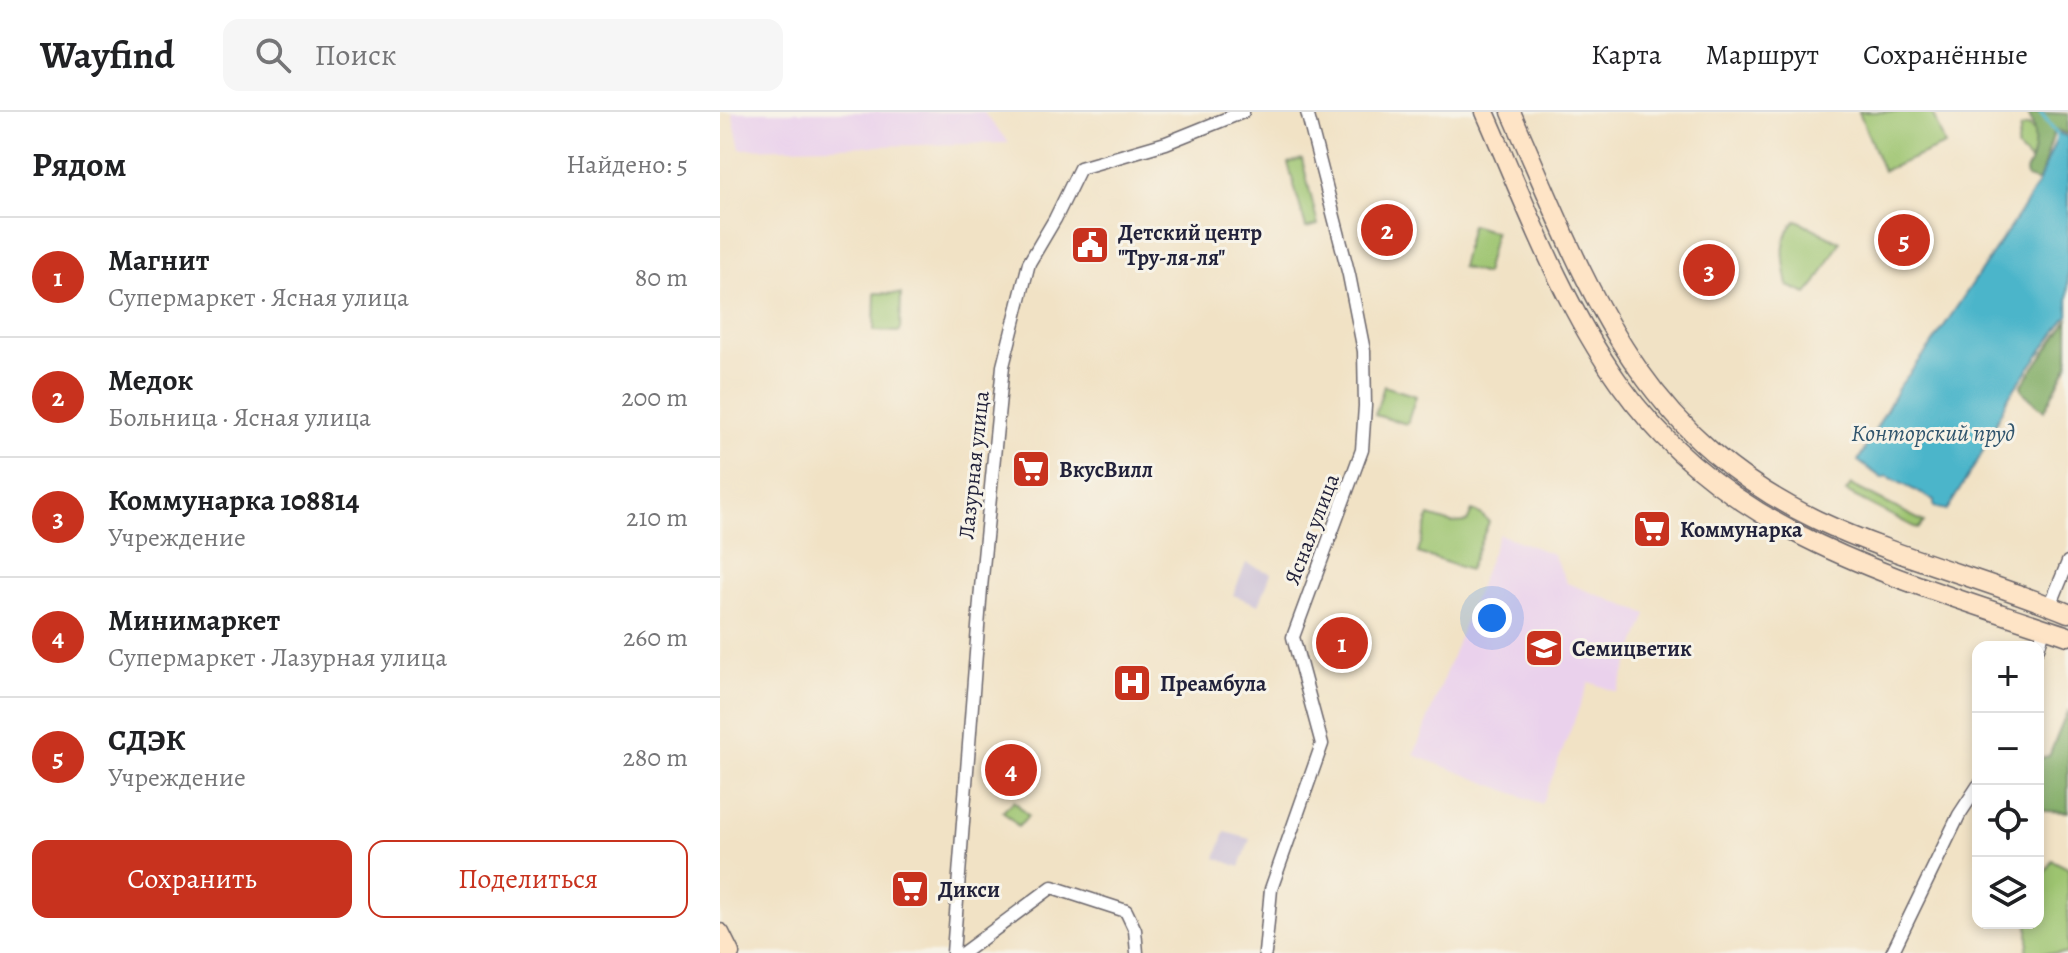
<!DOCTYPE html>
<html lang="ru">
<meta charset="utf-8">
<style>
:root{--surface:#fff;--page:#f6f6f6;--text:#202124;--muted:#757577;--line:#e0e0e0;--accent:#c8321e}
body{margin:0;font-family:Alegreya,serif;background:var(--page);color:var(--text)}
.controls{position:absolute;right:24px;bottom:24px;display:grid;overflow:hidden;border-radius:16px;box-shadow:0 4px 12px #0003}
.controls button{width:72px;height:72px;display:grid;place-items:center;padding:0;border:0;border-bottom:2px solid var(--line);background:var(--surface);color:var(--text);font:40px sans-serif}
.you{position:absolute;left:772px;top:506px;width:28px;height:28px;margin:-20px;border:6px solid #fff;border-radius:50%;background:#1a73e8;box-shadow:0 0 0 12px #1a73e833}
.badge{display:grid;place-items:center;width:52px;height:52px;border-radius:50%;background:var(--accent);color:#fff;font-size:26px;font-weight:700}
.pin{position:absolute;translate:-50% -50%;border:4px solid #fff;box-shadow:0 2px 8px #0006}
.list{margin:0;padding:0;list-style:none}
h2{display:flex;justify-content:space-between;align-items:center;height:104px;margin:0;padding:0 32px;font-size:34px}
h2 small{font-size:26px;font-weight:400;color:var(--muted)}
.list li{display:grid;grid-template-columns:52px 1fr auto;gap:24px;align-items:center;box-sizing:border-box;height:120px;padding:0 32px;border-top:2px solid var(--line)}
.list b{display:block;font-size:30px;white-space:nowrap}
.list p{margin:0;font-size:26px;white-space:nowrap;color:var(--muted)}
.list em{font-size:26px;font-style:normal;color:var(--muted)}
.actions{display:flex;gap:16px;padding:24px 32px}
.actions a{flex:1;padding:18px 0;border:2px solid var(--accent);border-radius:16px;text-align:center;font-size:28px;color:var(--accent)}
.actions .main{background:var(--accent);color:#fff}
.icon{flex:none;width:44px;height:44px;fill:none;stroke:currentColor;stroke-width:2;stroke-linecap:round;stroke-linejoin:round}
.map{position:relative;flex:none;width:1348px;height:841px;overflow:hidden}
header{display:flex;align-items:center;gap:48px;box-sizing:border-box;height:112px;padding:0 40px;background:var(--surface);border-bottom:2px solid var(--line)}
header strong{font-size:38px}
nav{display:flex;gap:44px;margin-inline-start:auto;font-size:28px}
.search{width:560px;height:72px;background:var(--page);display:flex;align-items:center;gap:20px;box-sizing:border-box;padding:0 28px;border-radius:16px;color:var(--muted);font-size:30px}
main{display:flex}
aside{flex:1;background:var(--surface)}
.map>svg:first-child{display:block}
.built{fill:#ead1ec}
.industrial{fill:#cabfd6}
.green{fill:#9dc46f;stroke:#607355;stroke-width:2}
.forest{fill:#7eaa62;stroke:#50664e;stroke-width:2}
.water{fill:#4cb5ca;stroke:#376c82;stroke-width:2}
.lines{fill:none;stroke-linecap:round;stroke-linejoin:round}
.stream{stroke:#4cb5ca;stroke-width:4}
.street-casing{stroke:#6a656b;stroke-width:15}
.secondary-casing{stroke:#6a656b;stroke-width:21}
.street{stroke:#fff;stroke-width:12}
.secondary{stroke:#fee4c6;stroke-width:18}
.labels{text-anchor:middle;stroke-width:6;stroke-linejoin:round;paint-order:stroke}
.poi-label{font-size:22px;font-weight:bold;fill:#22223b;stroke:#f7f3e8;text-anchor:start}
.street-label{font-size:22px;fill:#22223b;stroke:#f7f3e8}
.water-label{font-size:24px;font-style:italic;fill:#31556d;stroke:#f7f3e8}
</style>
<header>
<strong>Wayfind</strong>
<div class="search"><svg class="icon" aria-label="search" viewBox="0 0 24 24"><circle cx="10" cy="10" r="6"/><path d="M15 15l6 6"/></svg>Поиск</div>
<nav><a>Карта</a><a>Маршрут</a><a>Сохранённые</a></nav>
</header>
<main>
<aside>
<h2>Рядом<small>Найдено: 5</small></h2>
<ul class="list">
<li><span class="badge">1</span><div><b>Магнит</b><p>Супермаркет · Ясная улица</p></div><em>80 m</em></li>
<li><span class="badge">2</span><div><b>Медок</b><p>Больница · Ясная улица</p></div><em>200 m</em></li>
<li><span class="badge">3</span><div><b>Коммунарка 108814</b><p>Учреждение</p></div><em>210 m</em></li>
<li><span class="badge">4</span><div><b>Минимаркет</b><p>Супермаркет · Лазурная улица</p></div><em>260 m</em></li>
<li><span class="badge">5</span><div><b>СДЭК</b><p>Учреждение</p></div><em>280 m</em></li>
</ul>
<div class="actions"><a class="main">Сохранить</a><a>Поделиться</a></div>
</aside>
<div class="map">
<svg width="1348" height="841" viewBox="0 0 1348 841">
<rect width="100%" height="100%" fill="#f7f3e8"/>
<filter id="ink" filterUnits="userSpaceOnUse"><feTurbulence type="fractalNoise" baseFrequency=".0125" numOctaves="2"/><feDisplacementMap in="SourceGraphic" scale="16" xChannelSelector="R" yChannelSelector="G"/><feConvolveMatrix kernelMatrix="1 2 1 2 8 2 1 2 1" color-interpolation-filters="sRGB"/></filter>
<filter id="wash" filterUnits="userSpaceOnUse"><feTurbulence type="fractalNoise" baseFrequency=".006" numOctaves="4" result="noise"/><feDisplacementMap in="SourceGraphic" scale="32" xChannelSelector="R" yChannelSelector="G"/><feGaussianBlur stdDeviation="1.8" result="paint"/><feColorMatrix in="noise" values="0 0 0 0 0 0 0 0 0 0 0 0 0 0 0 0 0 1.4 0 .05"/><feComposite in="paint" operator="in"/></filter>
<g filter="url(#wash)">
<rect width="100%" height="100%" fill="#f1e2c5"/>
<g class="built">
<path d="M12,0H263L289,31L20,37Z"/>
<path d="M779,422L833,442L847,471L927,502L897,580L869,570L822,692L694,643Z"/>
</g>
<g class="industrial">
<path d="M526,451L551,461L539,493L513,483Z"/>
<path d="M505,720L530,727L520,755L496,746Z"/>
</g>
<g class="green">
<path d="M1139,0H1212L1225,33L1163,59Z"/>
<path d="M1309,14L1319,28L1310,49L1297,36L1301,16Z"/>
<path d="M582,47L598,113L586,116L568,51Z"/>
<path d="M1077,108L1120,130L1097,170L1087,182L1068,174C1064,151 1057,126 1077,108Z"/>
<path d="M751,113L775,120L765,162L741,155Z"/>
<path d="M155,181L181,182L180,220L154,219Z"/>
<path d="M664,274L696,284L687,312L655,303Z"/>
<path d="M1131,373L1204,410L1198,417L1126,380Z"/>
<path d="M752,399L761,402L769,410L749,458L698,441L709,404L732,411L747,410Z"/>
<path d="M294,689L309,704L298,714L283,699Z"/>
<path d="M1332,748L1348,756V841H1305L1308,831V811H1318L1321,782L1319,771Z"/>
</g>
<g class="forest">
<path d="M1307,0L1348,2V22L1335,17L1319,70L1307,66L1306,59C1317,43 1317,17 1307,0Z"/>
<path d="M1348,208V252L1324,299L1303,280L1301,274Z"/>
<path d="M1348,598V700L1325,699L1318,694V647L1329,644Z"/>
</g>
<path class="water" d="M1339,21L1348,25V203L1287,287L1260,345L1227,398L1214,395V388L1167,364L1162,366L1138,349L1179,275L1210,235L1299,102L1318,71Z"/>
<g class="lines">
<path class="stream" d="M1320,0L1337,22V31"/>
</g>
</g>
<g filter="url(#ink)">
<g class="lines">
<defs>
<g id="street">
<path d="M1330,494L1348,450"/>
<path d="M1318,536L1325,516"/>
<path d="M233,841L261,476L283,254L309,151L335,107L360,56L446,31L523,0"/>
<path d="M243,841L332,775L406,799L415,818L417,841"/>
<path d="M545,841L551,777L602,632L573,525L642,338L645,294L644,239L629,163L587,0"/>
<path d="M1172,841L1239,703L1258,674"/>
</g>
<g id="secondary">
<path d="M765,0C805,91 841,189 899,271C1008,425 1179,466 1348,524"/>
<path d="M791,0C867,172 914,320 1097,408C1178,446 1265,467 1348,501"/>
<path d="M0,821L10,841"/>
</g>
</defs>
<use href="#street" class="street-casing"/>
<use href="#secondary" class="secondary-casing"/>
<use href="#street" class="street"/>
<use href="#secondary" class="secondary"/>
</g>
</g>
<defs>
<symbol id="civic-square" viewBox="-11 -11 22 22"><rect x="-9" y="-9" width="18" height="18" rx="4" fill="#c8321e" stroke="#f7f3e8"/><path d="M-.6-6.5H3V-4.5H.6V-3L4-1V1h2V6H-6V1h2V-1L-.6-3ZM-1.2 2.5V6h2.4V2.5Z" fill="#fff"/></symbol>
<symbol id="supermarket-square" viewBox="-11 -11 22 22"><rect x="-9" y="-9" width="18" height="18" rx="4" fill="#c8321e" stroke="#f7f3e8"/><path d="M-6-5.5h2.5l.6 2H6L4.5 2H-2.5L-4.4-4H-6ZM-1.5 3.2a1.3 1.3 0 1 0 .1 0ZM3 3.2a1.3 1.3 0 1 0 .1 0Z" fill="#fff"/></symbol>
<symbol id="school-square" viewBox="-11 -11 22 22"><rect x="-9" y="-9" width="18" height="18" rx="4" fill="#c8321e" stroke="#f7f3e8"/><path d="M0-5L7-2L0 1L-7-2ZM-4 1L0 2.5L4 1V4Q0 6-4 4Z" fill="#fff"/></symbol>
<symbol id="hospital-square" viewBox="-11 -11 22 22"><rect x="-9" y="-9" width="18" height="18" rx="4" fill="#c8321e" stroke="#f7f3e8"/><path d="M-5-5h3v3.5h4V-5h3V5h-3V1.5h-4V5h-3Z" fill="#fff"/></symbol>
</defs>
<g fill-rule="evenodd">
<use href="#civic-square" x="348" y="111" width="44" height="44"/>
<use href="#supermarket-square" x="289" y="335" width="44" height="44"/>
<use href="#supermarket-square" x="910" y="395" width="44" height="44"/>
<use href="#school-square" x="802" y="514" width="44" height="44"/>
<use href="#hospital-square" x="390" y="549" width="44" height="44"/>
<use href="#supermarket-square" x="168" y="755" width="44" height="44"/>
</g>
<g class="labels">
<g class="poi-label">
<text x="398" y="128">Детский центр<tspan x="398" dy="25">"Тру-ля-ля"</tspan></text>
<text x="339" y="365">ВкусВилл</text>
<text x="960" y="425">Коммунарка</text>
<text x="852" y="544">Семицветик</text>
<text x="440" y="579">Преамбула</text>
<text x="218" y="785">Дикси</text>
</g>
<g class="street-label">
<text transform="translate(253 353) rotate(-84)" y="8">Лазурная улица</text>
<text transform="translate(591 417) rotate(-69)" y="8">Ясная улица</text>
</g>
<g class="water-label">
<text x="1213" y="329">Конторский пруд</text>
</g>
</g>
</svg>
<div class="controls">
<button>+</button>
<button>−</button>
<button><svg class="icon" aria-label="locate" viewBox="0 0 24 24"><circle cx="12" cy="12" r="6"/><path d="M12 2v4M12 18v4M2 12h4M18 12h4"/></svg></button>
<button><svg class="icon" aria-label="layers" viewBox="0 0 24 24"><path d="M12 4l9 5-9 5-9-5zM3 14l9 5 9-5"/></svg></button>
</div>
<div class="you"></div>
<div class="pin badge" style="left:622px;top:531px">1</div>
<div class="pin badge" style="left:667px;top:118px">2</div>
<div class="pin badge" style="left:989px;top:158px">3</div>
<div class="pin badge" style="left:291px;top:658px">4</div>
<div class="pin badge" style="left:1184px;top:128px">5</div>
</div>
</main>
